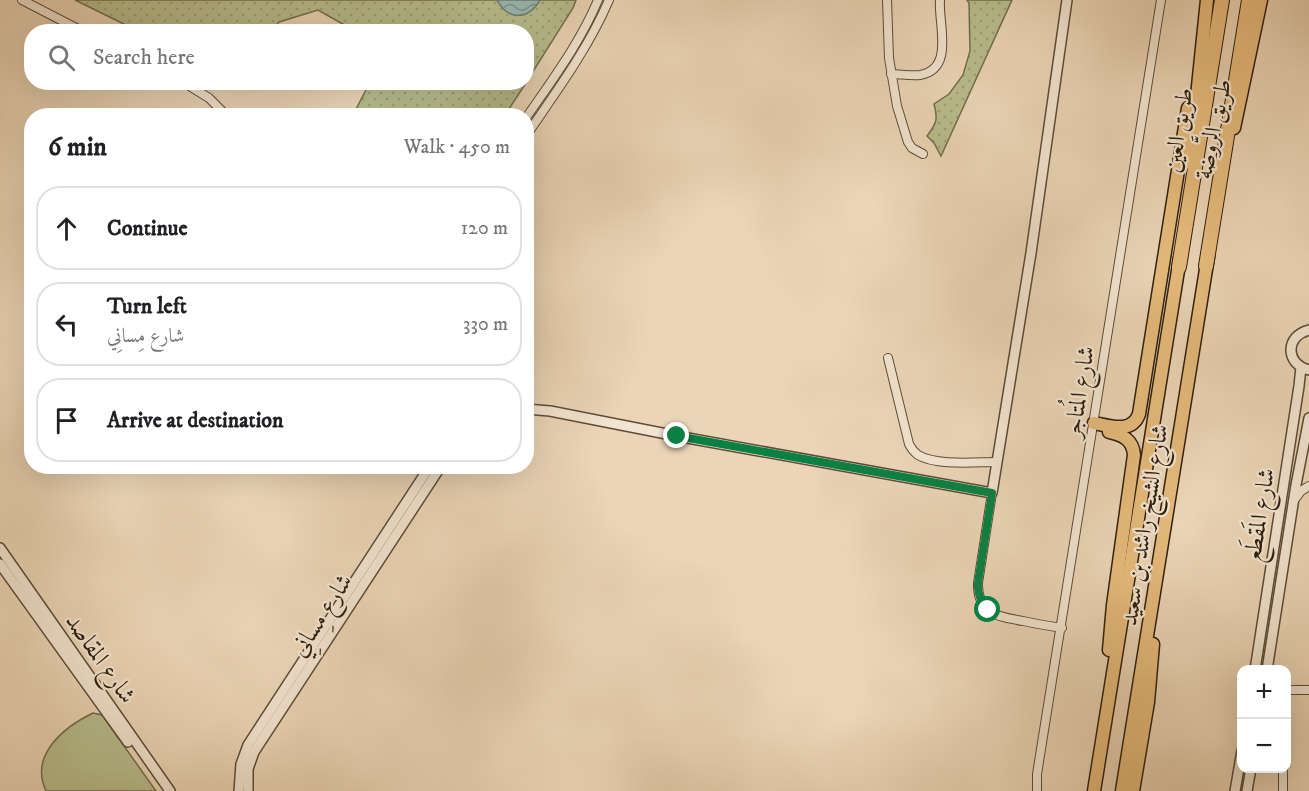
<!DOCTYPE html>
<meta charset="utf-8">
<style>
:root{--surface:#fff;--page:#f2f2f2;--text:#202124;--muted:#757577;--line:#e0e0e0}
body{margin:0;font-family:"IM FELL DW Pica",Amiri,serif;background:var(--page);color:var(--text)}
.controls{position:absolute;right:18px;bottom:18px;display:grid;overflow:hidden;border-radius:12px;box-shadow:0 6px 24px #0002}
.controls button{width:54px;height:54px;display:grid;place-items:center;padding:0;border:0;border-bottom:2px solid var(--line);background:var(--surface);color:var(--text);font:30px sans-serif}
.stop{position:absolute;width:18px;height:18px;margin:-14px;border:4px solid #0b8043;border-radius:50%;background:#fff}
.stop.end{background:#0b8043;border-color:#fff;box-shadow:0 2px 6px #0008}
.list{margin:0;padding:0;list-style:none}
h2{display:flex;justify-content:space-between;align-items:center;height:78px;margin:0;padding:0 24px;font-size:26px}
h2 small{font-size:20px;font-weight:400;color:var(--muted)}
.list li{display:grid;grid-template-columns:39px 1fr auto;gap:18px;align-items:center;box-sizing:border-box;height:84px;margin:0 12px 12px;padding:0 12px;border:2px solid var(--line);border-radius:24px}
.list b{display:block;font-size:22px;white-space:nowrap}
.list p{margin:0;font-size:20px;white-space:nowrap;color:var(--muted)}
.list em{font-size:20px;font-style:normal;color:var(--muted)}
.icon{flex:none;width:33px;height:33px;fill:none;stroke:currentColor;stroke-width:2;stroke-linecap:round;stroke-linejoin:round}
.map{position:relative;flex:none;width:1309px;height:791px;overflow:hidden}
.search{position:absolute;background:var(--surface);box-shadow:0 6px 24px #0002;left:24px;top:24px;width:510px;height:66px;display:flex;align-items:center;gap:15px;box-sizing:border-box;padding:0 21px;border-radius:24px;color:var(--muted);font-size:22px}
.panel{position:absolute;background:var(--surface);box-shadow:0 6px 24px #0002;left:24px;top:108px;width:510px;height:366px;border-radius:24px}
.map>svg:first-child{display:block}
.grass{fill:url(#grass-dots);stroke:#726e4e;stroke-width:1.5}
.garden{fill:#b8bd8d;stroke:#726e4e;stroke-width:1.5}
.water{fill:url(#water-waves);stroke:#6e7b71;stroke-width:1.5}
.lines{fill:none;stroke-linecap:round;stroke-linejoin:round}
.minor-casing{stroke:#5c4c38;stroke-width:10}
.tertiary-casing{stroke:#5c4c38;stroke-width:12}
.trunk-casing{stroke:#2d1f0e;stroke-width:15}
.motorway-casing{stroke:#2d1f0e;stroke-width:16}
.minor{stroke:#f2e4d0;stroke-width:8}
.tertiary{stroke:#f2e4d0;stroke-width:9}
.trunk{stroke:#e6ba7b;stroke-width:12}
.motorway{stroke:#e6ba7b;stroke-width:14}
.route{stroke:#0b8043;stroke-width:8}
.labels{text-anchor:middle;stroke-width:4.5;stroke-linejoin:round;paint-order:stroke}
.street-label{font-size:24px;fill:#2d1f0e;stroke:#f2e4d0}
</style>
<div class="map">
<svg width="1309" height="791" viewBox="0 0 1309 791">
<defs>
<pattern id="grass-dots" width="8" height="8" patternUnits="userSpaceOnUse" patternTransform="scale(1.5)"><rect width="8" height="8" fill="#b8bd8d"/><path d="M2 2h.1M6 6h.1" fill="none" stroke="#9ea278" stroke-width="1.8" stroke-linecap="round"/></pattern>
<pattern id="water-waves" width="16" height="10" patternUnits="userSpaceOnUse" patternTransform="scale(1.5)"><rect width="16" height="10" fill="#99b8b3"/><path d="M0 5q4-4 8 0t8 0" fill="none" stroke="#7d9590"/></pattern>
</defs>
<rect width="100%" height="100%" fill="#ebd5b6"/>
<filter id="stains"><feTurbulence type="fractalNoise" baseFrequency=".00333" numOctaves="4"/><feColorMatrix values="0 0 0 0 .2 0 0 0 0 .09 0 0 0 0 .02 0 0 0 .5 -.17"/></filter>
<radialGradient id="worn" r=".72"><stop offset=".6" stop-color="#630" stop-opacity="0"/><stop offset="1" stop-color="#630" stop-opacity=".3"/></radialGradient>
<g class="grass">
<path d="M75,0H576L573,8L527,81L526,32L351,31L350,28L318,10L279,22L271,31H138Z"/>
<path d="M967,0H1012L941,156L934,143L927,136C937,123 938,119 934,104L949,94L963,75L970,51L969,3Z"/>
<path d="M366,83V82L526,83L505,115H353L367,88Z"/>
</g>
<path class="garden" d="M93,713L102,715L156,791H46C29,755 64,727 93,713Z"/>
<path class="water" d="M497,0H540C528,20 508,21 497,0Z"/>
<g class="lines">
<defs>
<g id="minor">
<path d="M22,0L84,32"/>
<path d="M887,0L889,58L897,106L908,142L912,148L923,154"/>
<path d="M891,74C900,74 910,76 920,75C955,69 938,24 940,0"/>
<path d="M183,82L209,98L227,116"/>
<path d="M526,118C552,80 580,43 598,0"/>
<path d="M526,136C556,92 588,49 609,0"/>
<path d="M888,358L909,444C911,448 914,452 918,455C936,466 976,462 997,462"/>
<path d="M992,493L978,583C977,614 999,617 1023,621C1036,624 1049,626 1062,628"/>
<path d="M1295,499L1301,491L1309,486"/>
<path d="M1286,690H1309"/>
<path d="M1283,768V791"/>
<path d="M1037,791V774L1161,0"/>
</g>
<g id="tertiary">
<path d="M1309,330C1285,336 1285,364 1309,370"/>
<path d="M526,409L550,411L682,437L992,493L1031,253L1067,0"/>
<path d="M0,548L170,791"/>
<path d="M0,564L128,742"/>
<path d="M1255,670L1299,386L1301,367"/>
<path d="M1267,670L1296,485L1309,418"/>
<path d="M239,791L241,764L248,745L430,466"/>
<path d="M248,791V769L254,752L441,466"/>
<path d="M1235,791L1242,751"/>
<path d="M1247,791L1251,768"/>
</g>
<g id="trunk">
<path d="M1234,128L1261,0"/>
<path d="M1190,163L1207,0"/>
<path d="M1094,423C1110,426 1132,434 1139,414L1188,108"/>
<path d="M1109,432C1123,435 1133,440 1134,455L1113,605L1109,650"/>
<path d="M1094,791L1180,258"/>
<path d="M1122,791L1208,257"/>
<path d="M1133,791L1148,702L1153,644"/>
</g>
<g id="motorway">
<path d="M1206,266L1249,0"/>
<path d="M1179,267L1222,0"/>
</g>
</defs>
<use href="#minor" class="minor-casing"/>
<use href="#tertiary" class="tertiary-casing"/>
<use href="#trunk" class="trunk-casing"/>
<use href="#motorway" class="motorway-casing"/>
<use href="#minor" class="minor"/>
<use href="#tertiary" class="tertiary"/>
<use href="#trunk" class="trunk"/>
<use href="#motorway" class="motorway"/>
</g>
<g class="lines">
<path class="route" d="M677,436L992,493L978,583C977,594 981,602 988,610"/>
</g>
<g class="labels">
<g class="street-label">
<text transform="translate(1213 129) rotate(-78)" y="8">طريق الرَّوضة</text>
<text transform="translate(1178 130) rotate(-81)" y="8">طريق العين</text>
<text transform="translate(1079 392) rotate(-81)" y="8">شارع المُتاجر</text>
<text transform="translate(1259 515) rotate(-81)" y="8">شارع المَقطَع</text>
<text transform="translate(1144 525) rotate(-81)" y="8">شارع الشيخ راشد بن سعيد</text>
<text transform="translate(321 615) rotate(-57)" y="8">شارع مِسانِي</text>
<text transform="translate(101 658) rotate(55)" y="8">شارع المقاصد</text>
</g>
</g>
<rect width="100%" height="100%" filter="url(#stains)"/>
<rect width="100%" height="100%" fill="url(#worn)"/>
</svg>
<div class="controls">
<button>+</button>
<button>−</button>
</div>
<div class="stop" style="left:988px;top:610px"></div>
<div class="stop end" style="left:677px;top:436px"></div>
<div class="search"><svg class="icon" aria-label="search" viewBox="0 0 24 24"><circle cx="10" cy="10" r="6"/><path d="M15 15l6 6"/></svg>Search here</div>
<section class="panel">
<h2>6 min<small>Walk · 450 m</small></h2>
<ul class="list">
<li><svg class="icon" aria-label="ahead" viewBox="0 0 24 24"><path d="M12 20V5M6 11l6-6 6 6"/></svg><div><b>Continue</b></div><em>120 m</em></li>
<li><svg class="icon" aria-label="left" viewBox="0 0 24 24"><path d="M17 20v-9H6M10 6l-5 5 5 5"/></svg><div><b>Turn left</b><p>شارع مِسانِي</p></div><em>330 m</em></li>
<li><svg class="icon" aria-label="arrive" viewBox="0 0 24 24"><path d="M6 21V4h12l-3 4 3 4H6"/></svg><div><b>Arrive at destination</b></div></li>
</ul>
</section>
</div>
